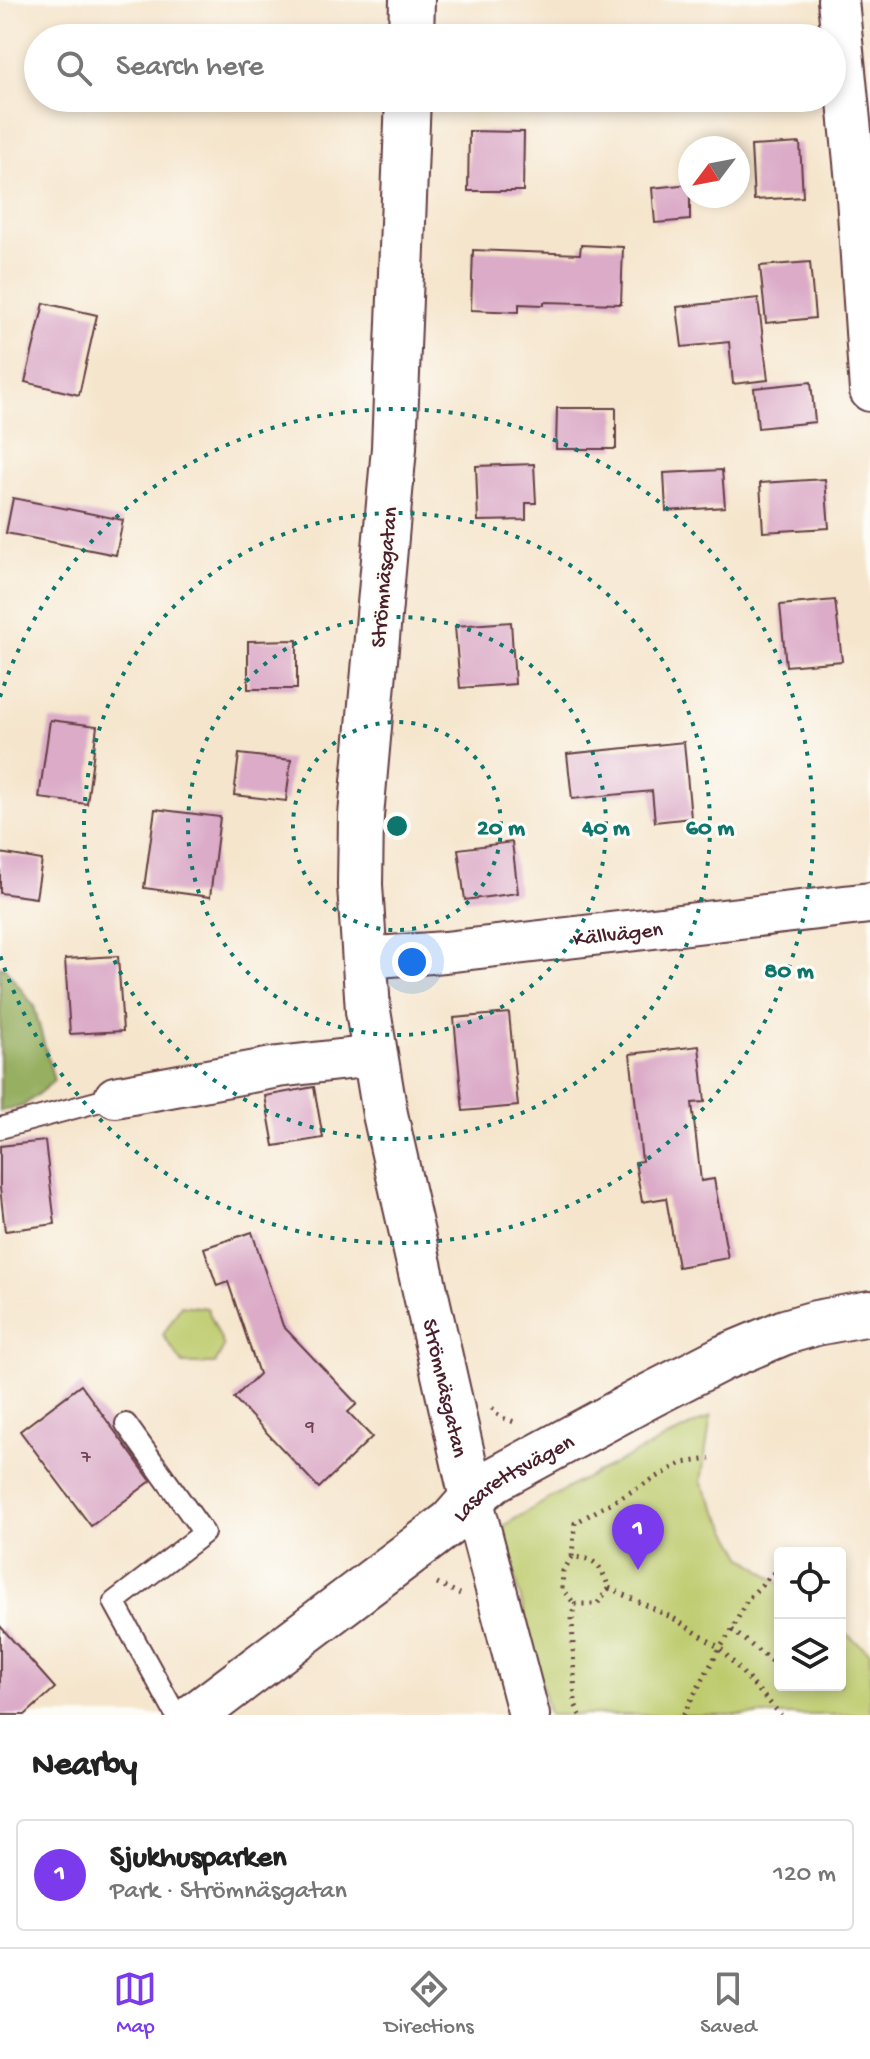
<!DOCTYPE html>
<meta charset="utf-8">
<style>
:root{--surface:#fff;--page:#f2f2f2;--text:#222;--muted:#767676;--line:#e0e0e0;--accent:#7c3aed}
body{margin:0;font-family:"Gochi Hand",sans-serif;background:var(--page);color:var(--text)}
.controls{position:absolute;right:24px;bottom:24px;display:grid;overflow:hidden;border-radius:8px;box-shadow:0 4px 12px #0003}
.controls button{width:72px;height:72px;display:grid;place-items:center;padding:0;border:0;border-bottom:2px solid var(--line);background:var(--surface);color:var(--text);font:40px sans-serif}
.compass{position:absolute;left:678px;top:136px;width:72px;height:72px;border-radius:50%;background:var(--surface);box-shadow:0 4px 12px #0003;rotate:238deg}
.you{position:absolute;left:412px;top:962px;width:28px;height:28px;margin:-20px;border:6px solid #fff;border-radius:50%;background:#1a73e8;box-shadow:0 0 0 12px #1a73e833}
.badge{display:grid;place-items:center;width:52px;height:52px;border-radius:50%;background:var(--accent);color:#fff;font-size:26px;font-weight:700}
.pin{position:absolute;translate:-50% -66px;filter:drop-shadow(0 2px 4px #0008)}
.pin::after{content:'';position:absolute;top:42px;width:28px;height:24px;background:inherit;clip-path:polygon(0 0,100% 0,50% 100%)}
.list{margin:0;padding:0;list-style:none}
h2{display:flex;justify-content:space-between;align-items:center;height:104px;margin:0;padding:0 32px;font-size:34px}
h2 small{font-size:26px;font-weight:400;color:var(--muted)}
.list li{display:grid;grid-template-columns:52px 1fr auto;gap:24px;align-items:center;box-sizing:border-box;height:112px;margin:0 16px 16px;padding:0 16px;border:2px solid var(--line);border-radius:8px}
.list b{display:block;font-size:30px;white-space:nowrap}
.list p{margin:0;font-size:26px;white-space:nowrap;color:var(--muted)}
.list em{font-size:26px;font-style:normal;color:var(--muted)}
.icon{flex:none;width:44px;height:44px;fill:none;stroke:currentColor;stroke-width:2;stroke-linecap:round;stroke-linejoin:round}
.map{position:relative;flex:none;width:870px;height:1715px;overflow:hidden}
.search{position:absolute;background:var(--surface);box-shadow:0 4px 12px #0003;left:24px;right:24px;top:24px;height:88px;display:flex;align-items:center;gap:20px;box-sizing:border-box;padding:0 28px;border-radius:44px;color:var(--muted);font-size:30px}
.sheet{height:232px;background:var(--surface)}
nav{display:flex;justify-content:space-around;align-items:center;box-sizing:border-box;height:112px;border-top:2px solid var(--line);background:var(--surface);font-size:22px;color:var(--muted)}
nav a{display:grid;justify-items:center;gap:4px}
nav .on{color:var(--accent)}
.map>svg:first-child{display:block}
.green{fill:#becb6d;stroke:#84754c;stroke-width:2}
.forest{fill:#96af60;stroke:#706746;stroke-width:2}
.building{fill:#dbabc8}
.lines{fill:none;stroke-linecap:round;stroke-linejoin:round}
.lane-casing{stroke:#643d43;stroke-width:24}
.street-casing{stroke:#643d43;stroke-width:44}
.secondary-casing{stroke:#643d43;stroke-width:48}
.path{stroke:#643d43;stroke-width:5;stroke-dasharray:2 6;stroke-linecap:butt}
.lane{stroke:#fff;stroke-width:20}
.street{stroke:#fff;stroke-width:40}
.secondary{stroke:#fff;stroke-width:44}
.ring{fill:none;stroke:#0f766e;stroke-width:4;stroke-dasharray:4 8}
.labels{text-anchor:middle;stroke-width:6;stroke-linejoin:round;paint-order:stroke}
.number-label{font-size:18px;fill:#6e4252}
.street-label{font-size:22px;fill:#4a1f2b;stroke:#fdfcf7}
.centre{fill:#0f766e;stroke:#fdfcf7;stroke-width:4}
.ring-label{font-size:24px;text-anchor:middle;font-weight:bold;fill:#0f766e;stroke:#fdfcf7;stroke-width:6;stroke-linejoin:round;paint-order:stroke}
</style>
<div class="map">
<svg width="870" height="1715" viewBox="0 0 870 1715">
<rect width="100%" height="100%" fill="#fdfcf7"/>
<filter id="ink" filterUnits="userSpaceOnUse"><feTurbulence type="fractalNoise" baseFrequency=".0125" numOctaves="2"/><feDisplacementMap in="SourceGraphic" scale="16" xChannelSelector="R" yChannelSelector="G"/><feConvolveMatrix kernelMatrix="1 2 1 2 8 2 1 2 1" color-interpolation-filters="sRGB"/></filter>
<filter id="wash" filterUnits="userSpaceOnUse"><feTurbulence type="fractalNoise" baseFrequency=".006" numOctaves="4" result="noise"/><feDisplacementMap in="SourceGraphic" scale="32" xChannelSelector="R" yChannelSelector="G"/><feGaussianBlur stdDeviation="1.8" result="paint"/><feColorMatrix in="noise" values="0 0 0 0 0 0 0 0 0 0 0 0 0 0 0 0 0 1.4 0 .05"/><feComposite in="paint" operator="in"/></filter>
<g filter="url(#wash)">
<rect width="100%" height="100%" fill="#f5e5cc"/>
<g class="green">
<path d="M181,1305L207,1308L224,1347L215,1364H183L163,1335Z"/>
<path d="M711,1416L701,1482L743,1556L780,1584V1685H840V1629L870,1652V1715H549L503,1526L578,1482Z"/>
</g>
<path class="forest" d="M0,966L5,968L34,1006L54,1081L23,1106L0,1111Z"/>
<g id="blocks">
<g class="building">
<path d="M469,131L524,132L523,191H468Z"/>
<path d="M800,143L803,197L754,200L751,146Z"/>
<path d="M690,184V220L655,223L652,188Z"/>
<path d="M581,245L623,247L621,304L544,302V305L519,304V312L471,310L473,250L580,254Z"/>
<path d="M810,262L815,318L766,323L760,266Z"/>
<path d="M758,298L768,380L733,384L729,342L682,347L677,307Z"/>
<path d="M44,303L97,315L79,395L25,382Z"/>
<path d="M811,382L815,422L758,428L754,388Z"/>
<path d="M557,408H616V449H556Z"/>
<path d="M534,464L536,503H526V520L478,521L476,466Z"/>
<path d="M722,470L725,507L666,511L664,473Z"/>
<path d="M825,479L829,528L763,532L760,483Z"/>
<path d="M13,498L123,520L116,555L6,533Z"/>
<path d="M835,600L842,661L786,666L780,605Z"/>
<path d="M511,622L515,684L460,688L455,626Z"/>
<path d="M297,640V689H248V641Z"/>
<path d="M50,720L97,726L87,804L39,798Z"/>
<path d="M684,742L691,818L655,822L652,791L572,799L567,754Z"/>
<path d="M239,754L291,760L286,801L234,795Z"/>
<path d="M155,809L220,817L210,897L144,888Z"/>
<path d="M512,842L518,893L465,900L458,849Z"/>
<path d="M0,853L42,860L36,898L0,893Z"/>
<path d="M118,956L123,1031L70,1034L65,959Z"/>
<path d="M509,1013L518,1106L463,1111L454,1018Z"/>
<path d="M699,1046L705,1102L692,1103L701,1181L714,1179L728,1258L678,1267L666,1198L642,1202L635,1162L642,1161L630,1054Z"/>
<path d="M314,1087L323,1138L274,1146L265,1096Z"/>
<path d="M45,1141L55,1224L5,1231L0,1188V1146Z"/>
<path d="M252,1232L283,1326L357,1404L348,1412L372,1437L319,1488L234,1398L259,1374L228,1282L217,1286L204,1248Z"/>
<path d="M81,1385L151,1481L91,1526L20,1431Z"/>
<path d="M0,1626L55,1688L25,1715H0Z"/>
</g>
</g>
</g>
<g filter="url(#ink)">
<use href="#blocks" fill-opacity="0" stroke="#643d43" stroke-width="2"/>
<g class="lines">
<defs>
<g id="lane">
<path d="M0,1128L115,1097"/>
<path d="M126,1424L204,1533L114,1602L176,1715"/>
</g>
<g id="street">
<path d="M838,0L856,182L870,391"/>
<path id="s1" d="M363,958L445,952L870,903"/>
<path d="M115,1097L278,1067L374,1056"/>
<path d="M472,1498L529,1715"/>
</g>
<g id="secondary">
<path d="M411,38L412,0"/>
<path id="s2" d="M408,98L394,448L361,816L360,885L368,1011L385,1114L472,1498"/>
<path id="s3" d="M195,1715L451,1522L472,1498L494,1480L649,1396L723,1358L785,1332L816,1323L870,1313"/>
</g>
</defs>
<use href="#lane" class="lane-casing"/>
<use href="#street" class="street-casing"/>
<use href="#secondary" class="secondary-casing"/>
<g class="path">
<path d="M492,1408L500,1417L517,1423"/>
<path d="M572,1557L563,1571L562,1589L575,1604"/>
<path d="M437,1583L460,1594"/>
<path d="M609,1588L673,1618L720,1648L781,1715"/>
<path d="M732,1630L780,1668"/>
<path d="M802,1685H806"/>
<path d="M580,1715L575,1704L572,1616L575,1604H597L609,1588C600,1564 597,1559 572,1557L575,1523L682,1463L710,1459"/>
<path d="M683,1715L720,1648L732,1630L747,1600L774,1572"/>
</g>
<use href="#lane" class="lane"/>
<use href="#street" class="street"/>
<use href="#secondary" class="secondary"/>
</g>
</g>
<g class="ring">
<circle cx="397" cy="826" r="104"/>
<circle cx="397" cy="826" r="209"/>
<circle cx="397" cy="826" r="313"/>
<path d="M0 697A417 417 0 1 1 0 955"/>
</g>
<g class="labels">
<g class="number-label">
<text x="310" y="1431">9</text>
<text x="86" y="1462">7</text>
</g>
<g class="street-label">
<text transform="translate(382 577) rotate(-85)" y="8">Strömnäsgatan</text>
<text dy="8" stroke="none"><textPath href="#s1" startOffset="256">Källvägen</textPath></text>
<text dy="8" stroke="none"><textPath href="#s2" startOffset="1300">Strömnäsgatan</textPath></text>
<text dy="8" stroke="none"><textPath href="#s3" startOffset="398">Lasarettsvägen</textPath></text>
</g>
</g>
<circle cx="397" cy="826" r="12" class="centre"/>
<g class="ring-label">
<text x="501" y="834">20 m</text>
<text x="606" y="834">40 m</text>
<text x="710" y="834">60 m</text>
<text x="789" y="977">80 m</text>
</g>
</svg>
<div class="controls">
<button><svg class="icon" aria-label="locate" viewBox="0 0 24 24"><circle cx="12" cy="12" r="6"/><path d="M12 2v4M12 18v4M2 12h4M18 12h4"/></svg></button>
<button><svg class="icon" aria-label="layers" viewBox="0 0 24 24"><path d="M12 4l9 5-9 5-9-5zM3 14l9 5 9-5"/></svg></button>
</div>
<svg class="compass" viewBox="-18 -18 36 36"><path d="M0-13l5 13h-10z" fill="#e53935"/><path d="M0 13l5-13h-10z" fill="#767676"/></svg>
<div class="you"></div>
<div class="pin badge" style="left:638px;top:1570px">1</div>
<div class="search"><svg class="icon" aria-label="search" viewBox="0 0 24 24"><circle cx="10" cy="10" r="6"/><path d="M15 15l6 6"/></svg>Search here</div>
</div>
<section class="sheet">
<h2>Nearby<small></small></h2>
<ul class="list">
<li><span class="badge">1</span><div><b>Sjukhusparken</b><p>Park · Strömnäsgatan</p></div><em>120 m</em></li>
</ul>
</section>
<nav>
<a class="on"><svg class="icon" aria-label="map" viewBox="0 0 24 24"><path d="M3 6l6-2 6 2 6-2v14l-6 2-6-2-6 2zM9 4v14M15 6v14"/></svg>Map</a>
<a><svg class="icon" aria-label="directions" viewBox="0 0 24 24"><path d="M12 3l9 9-9 9-9-9zM9 14v-3h6M13 9l2 2-2 2"/></svg>Directions</a>
<a><svg class="icon" aria-label="saved" viewBox="0 0 24 24"><path d="M7 4h10v16l-5-4-5 4z"/></svg>Saved</a>
</nav>
